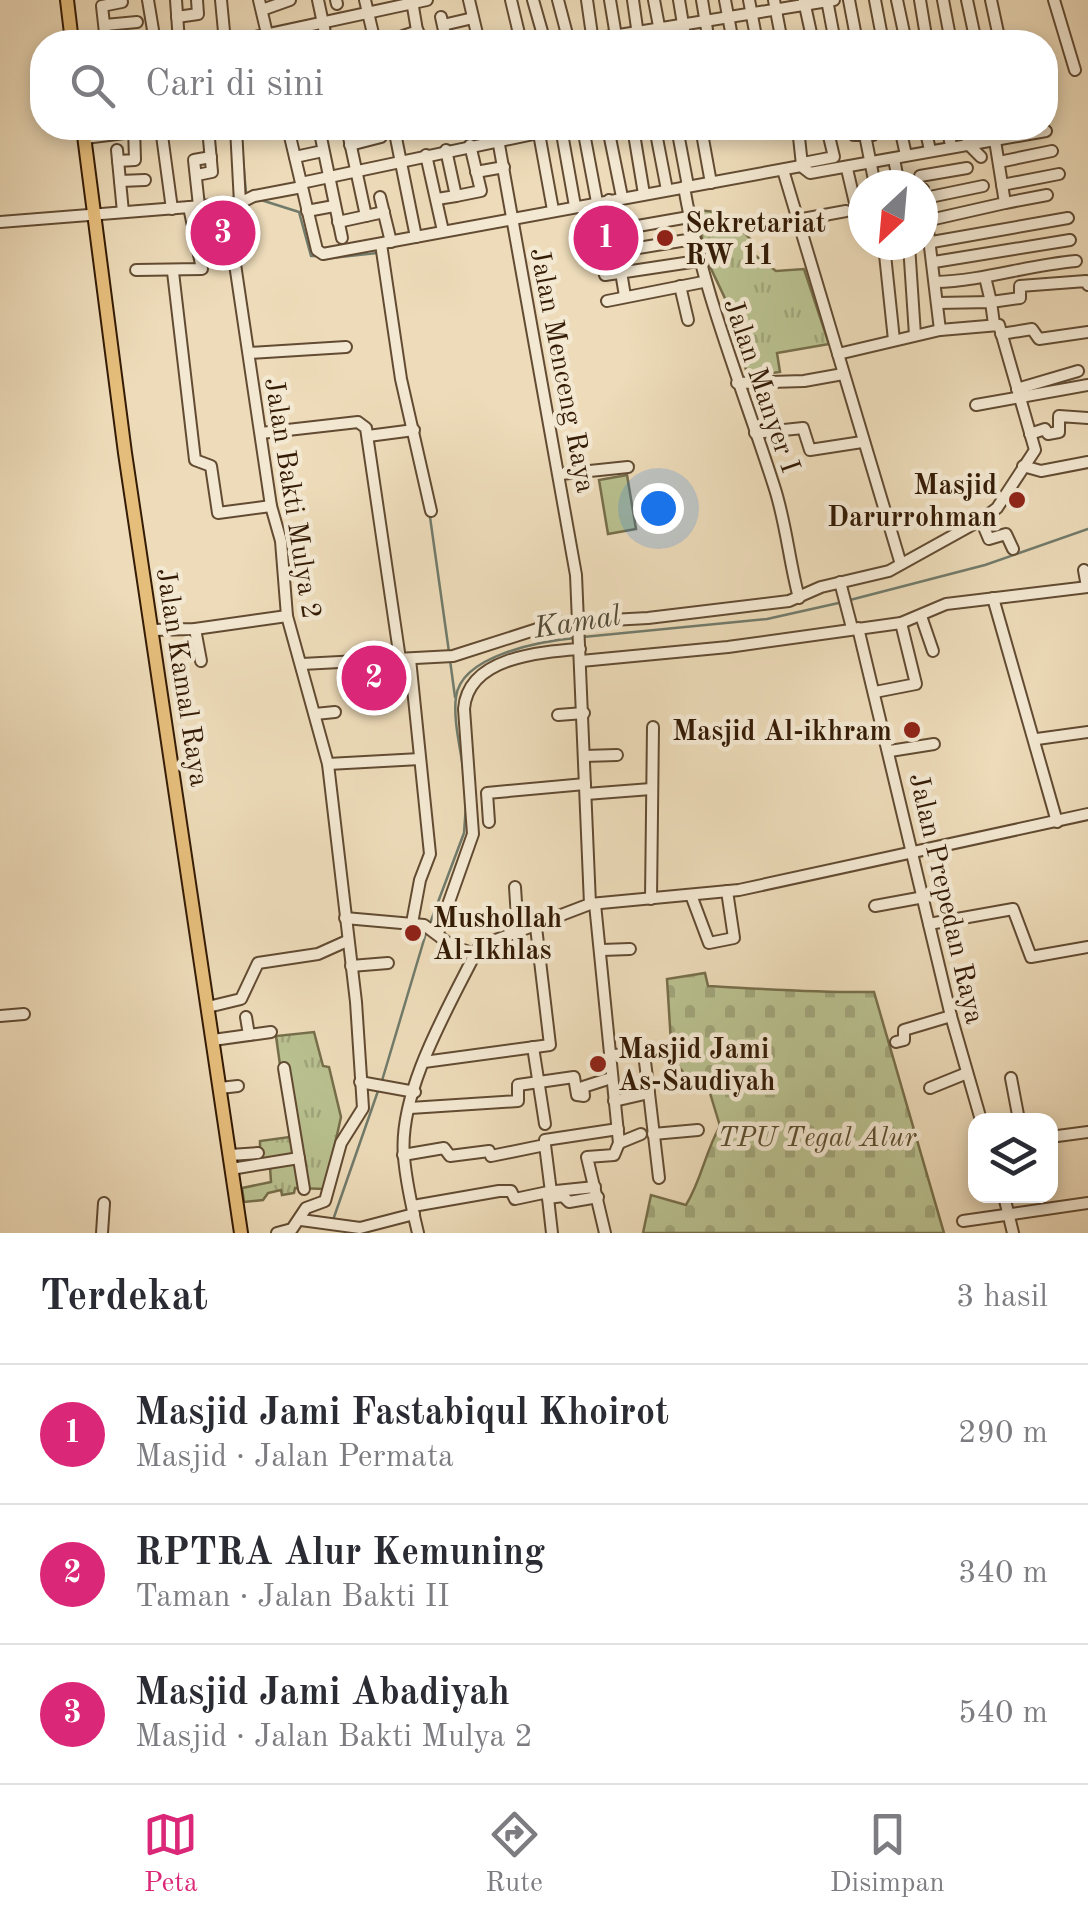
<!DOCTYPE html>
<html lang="id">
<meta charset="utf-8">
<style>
:root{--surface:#fff;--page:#f7f7f7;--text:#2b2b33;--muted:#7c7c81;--line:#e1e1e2;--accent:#db2777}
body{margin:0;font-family:"Old Standard TT",serif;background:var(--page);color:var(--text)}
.controls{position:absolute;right:30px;bottom:30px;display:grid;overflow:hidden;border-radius:20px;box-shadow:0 5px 15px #0003}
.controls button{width:90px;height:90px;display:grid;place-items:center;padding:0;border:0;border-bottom:2px solid var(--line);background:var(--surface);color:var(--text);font:50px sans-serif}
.compass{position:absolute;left:848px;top:170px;width:90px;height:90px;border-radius:50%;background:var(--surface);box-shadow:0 5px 15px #0003;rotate:206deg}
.you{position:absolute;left:658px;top:508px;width:35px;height:35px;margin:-25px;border:8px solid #fff;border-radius:50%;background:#1a73e8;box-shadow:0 0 0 15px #1a73e833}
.badge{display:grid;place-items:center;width:65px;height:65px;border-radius:50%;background:var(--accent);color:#fff;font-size:32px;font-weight:700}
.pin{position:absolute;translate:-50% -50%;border:5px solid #fff;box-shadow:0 2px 10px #0006}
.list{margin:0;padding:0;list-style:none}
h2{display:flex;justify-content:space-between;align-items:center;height:130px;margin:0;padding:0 40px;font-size:42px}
h2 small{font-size:32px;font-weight:400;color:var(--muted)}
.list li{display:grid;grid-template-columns:65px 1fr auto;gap:30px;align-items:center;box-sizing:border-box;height:140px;padding:0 40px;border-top:2px solid var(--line)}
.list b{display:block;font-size:38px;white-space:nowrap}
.list p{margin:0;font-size:32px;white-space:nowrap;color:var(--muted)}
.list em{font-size:32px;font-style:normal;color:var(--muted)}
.icon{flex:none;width:55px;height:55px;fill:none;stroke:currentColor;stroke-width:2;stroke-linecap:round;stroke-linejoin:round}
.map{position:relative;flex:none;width:1088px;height:1233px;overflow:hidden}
.search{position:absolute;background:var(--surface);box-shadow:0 5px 15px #0003;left:30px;right:30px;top:30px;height:110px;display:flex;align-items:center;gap:25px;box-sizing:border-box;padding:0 35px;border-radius:40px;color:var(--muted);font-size:38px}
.sheet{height:550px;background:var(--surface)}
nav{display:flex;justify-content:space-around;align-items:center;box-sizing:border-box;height:140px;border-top:2px solid var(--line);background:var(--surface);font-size:28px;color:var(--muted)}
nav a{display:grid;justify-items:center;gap:5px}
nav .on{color:var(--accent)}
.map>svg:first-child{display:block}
.grass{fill:url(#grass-tufts);stroke:#766e4a;stroke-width:2.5}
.cemetery{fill:url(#cemetery-stones);stroke:#766e4a;stroke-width:2.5}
.green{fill:#b9c08f;stroke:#766e4a;stroke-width:2.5}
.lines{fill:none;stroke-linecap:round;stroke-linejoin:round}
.stream{stroke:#717b6b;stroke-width:2.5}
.minor-casing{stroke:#624b32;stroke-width:14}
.major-casing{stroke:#341b05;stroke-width:16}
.minor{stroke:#f3e8d2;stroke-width:10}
.major{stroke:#e6be7c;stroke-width:12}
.poi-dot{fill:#8f2418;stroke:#f3e8d2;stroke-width:4}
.labels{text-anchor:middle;stroke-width:9;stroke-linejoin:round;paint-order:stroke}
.poi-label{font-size:28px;font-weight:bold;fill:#341b05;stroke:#f3e8d2;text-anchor:start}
.street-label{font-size:28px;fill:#341b05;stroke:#f3e8d2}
.park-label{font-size:28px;font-style:italic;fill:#5c4d2e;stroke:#f3e8d2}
.water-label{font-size:30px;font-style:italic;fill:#524b38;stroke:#f3e8d2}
</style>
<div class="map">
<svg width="1088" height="1233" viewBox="0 0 1088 1233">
<defs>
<pattern id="grass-tufts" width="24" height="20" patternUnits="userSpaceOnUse" patternTransform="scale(2.5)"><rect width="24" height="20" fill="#b9c08f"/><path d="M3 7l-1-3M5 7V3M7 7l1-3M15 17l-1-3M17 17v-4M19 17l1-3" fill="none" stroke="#a0a47a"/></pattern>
<pattern id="cemetery-stones" width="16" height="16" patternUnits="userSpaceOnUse" patternTransform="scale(2.5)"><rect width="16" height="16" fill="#b9c08f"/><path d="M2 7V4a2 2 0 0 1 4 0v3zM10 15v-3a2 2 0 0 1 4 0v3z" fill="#a0a47a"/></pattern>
</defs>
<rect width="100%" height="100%" fill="#eddbb9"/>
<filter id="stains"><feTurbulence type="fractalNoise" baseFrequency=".002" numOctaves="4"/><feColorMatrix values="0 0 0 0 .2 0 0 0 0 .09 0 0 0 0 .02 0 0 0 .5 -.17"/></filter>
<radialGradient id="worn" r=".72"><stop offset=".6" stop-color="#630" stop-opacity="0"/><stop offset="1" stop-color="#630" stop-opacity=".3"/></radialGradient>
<g class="grass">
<path d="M696,210L716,212L720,225L738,226L753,242L752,253L776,271L804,269L829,344L777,353L780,372L747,376L738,326L706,258Z"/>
<path d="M314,1032L323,1066L329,1067L341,1117L325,1189L295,1188L294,1193L282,1195L281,1190L268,1193L263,1200L244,1202L242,1188L271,1182L270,1167L236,1171L234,1157L260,1153V1141L290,1137L276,1036Z"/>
</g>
<path class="cemetery" d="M705,973L708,986C764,989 817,993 874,992L944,1233H643L651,1195L686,1205C702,1179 705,1152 720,1126L706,1080L691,1081L672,1059L667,979Z"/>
<path class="green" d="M627,475L636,529L608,534L599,480Z"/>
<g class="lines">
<g class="stream">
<path d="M227,14L230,41"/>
<path d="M241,136L246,193"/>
<path d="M261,200L299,212L311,256H318"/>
<path d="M331,258L377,253"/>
<path d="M430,517L449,652"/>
<path d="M850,600L985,565L1088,529"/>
<path d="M583,637L767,619L843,602"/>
<path d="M450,660L455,697"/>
<path d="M463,768C460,746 453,719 456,697C461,655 542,641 575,638"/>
<path d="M429,926L464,833L466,805"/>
<path d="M381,1084L426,933"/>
<path d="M333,1220L378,1091"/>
</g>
<defs>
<g id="minor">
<path d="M148,0L155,42"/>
<path d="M176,0L179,42"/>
<path d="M221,0L225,42"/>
<path d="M259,0L269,42"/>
<path d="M318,0L327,42"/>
<path d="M336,0L337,4"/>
<path d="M365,0L375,42"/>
<path d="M469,0L479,42"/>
<path d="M511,0L521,42"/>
<path d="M533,0L545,42"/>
<path d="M558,0L569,42"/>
<path d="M587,0L593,42"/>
<path d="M610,0L617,42"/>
<path d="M633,0L639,42"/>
<path d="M654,0L662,42"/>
<path d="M679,0L686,42"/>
<path d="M702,0L709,42"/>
<path d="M725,0L733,42"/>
<path d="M749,0L757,42"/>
<path d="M774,0L782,42"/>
<path d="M827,0L835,42"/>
<path d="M849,0L857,42"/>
<path d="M875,0L883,42"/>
<path d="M897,0L906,42"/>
<path d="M920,0L927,42"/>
<path d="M943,0L951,42"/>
<path d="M967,0L976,42"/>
<path d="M991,0L1000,42"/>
<path d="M1054,0L1075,70"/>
<path d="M412,1L419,42"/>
<path d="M804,1L813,42"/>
<path d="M262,10L290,0"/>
<path d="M177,17L198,14L197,0"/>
<path d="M105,25L137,22"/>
<path d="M443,25L473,18"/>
<path d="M106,42L102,6L122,2"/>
<path d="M232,42L427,0"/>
<path d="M403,42V36L418,31"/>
<path d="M431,42L446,39L441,17"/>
<path d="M576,42L834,0"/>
<path d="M161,128L172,209"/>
<path d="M236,128L240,203L254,196L302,187"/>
<path d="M288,128L317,250L323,254L801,166L810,173L1046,131"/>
<path d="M319,128L342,238"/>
<path d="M347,128L366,216"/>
<path d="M394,128L416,237"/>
<path d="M538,128L553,210"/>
<path d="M561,128L575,206"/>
<path d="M583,128L597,202"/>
<path d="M608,128L622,197"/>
<path d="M633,128L644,194"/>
<path d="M655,128L667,190"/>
<path d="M677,128L688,186"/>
<path d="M701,128L711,183"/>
<path d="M798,128L802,165"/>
<path d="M852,128L854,135H865L875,185"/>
<path d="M872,128L873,135"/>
<path d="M900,128L906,155"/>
<path d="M925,128L930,150"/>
<path d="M947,128L951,145"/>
<path d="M85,138L164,128"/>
<path d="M967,143L981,157"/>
<path d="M350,145L381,137"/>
<path d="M117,150L123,212"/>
<path d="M426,155L443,231"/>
<path d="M295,157L323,151"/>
<path d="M894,159L899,185"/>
<path d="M118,161L135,160L134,128"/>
<path d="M999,162L1052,151"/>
<path d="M803,163L834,157L827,128"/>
<path d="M847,169L855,203"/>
<path d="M783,170L900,561"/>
<path d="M476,172L504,167"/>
<path d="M197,175L212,172L208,128"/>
<path d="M920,176L967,168"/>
<path d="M120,181L145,180"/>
<path d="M301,183L562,128"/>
<path d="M1002,185L1059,174"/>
<path d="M684,187C702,291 742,386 774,486C786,522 789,561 799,598"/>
<path d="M923,189L940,330"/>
<path d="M456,196L481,191L470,145"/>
<path d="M380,197L391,242"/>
<path d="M925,198L983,186"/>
<path d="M437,199L456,196L446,150"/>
<path d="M609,200L625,296"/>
<path d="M1005,203L1047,195"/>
<path d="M199,206L194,160L211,157"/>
<path d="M307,211L334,206"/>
<path d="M797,220L846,211"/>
<path d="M930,220L1005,203L993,128"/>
<path d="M0,222L240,203L243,241L235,264L271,506L281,541L287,616L328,764L356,1002L363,1108L341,1143L325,1201L306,1208L292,1229L277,1233"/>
<path d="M338,222L384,212"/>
<path d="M615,230L689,217"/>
<path d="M932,242L1068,218"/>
<path d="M381,244L401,379L431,511"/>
<path d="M884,245L894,340"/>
<path d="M909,245L915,335"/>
<path d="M620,251L693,239"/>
<path d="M934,262L1070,240"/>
<path d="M136,270L202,269L189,207"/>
<path d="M173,272L195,460L211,466L218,513L271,506"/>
<path d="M605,275L698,261"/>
<path d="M985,277L991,302L1020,298V286L1086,281L1088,285"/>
<path d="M935,282C983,281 1028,265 1076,261"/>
<path d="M680,286L688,320"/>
<path d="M607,301L703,282"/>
<path d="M937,303L991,302L994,324"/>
<path d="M1001,334L1032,329L1039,339L1088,332"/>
<path d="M249,353L346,347"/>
<path d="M737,383L804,381L843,374"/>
<path d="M1017,389L1078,371"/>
<path d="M976,405L1088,385"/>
<path d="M261,433L358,422L366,428L400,659"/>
<path d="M755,433L803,428L810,450L862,442"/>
<path d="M1030,434L1045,429L1048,434L1059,432V416L1088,418"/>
<path d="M368,436L414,430"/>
<path d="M1023,466L1041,471L1088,462"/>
<path d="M561,474L628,467"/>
<path d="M981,520L989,539L1006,534L1013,549"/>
<path d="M1084,570L1087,587"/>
<path d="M840,582L852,628"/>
<path d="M993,598L1057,822"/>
<path d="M921,616L933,651"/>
<path d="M858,628L951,1016L981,1120"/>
<path d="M195,629L201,661"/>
<path d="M151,630L195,629L287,616"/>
<path d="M410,659L430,854L420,880L412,923"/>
<path d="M581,661L728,647L901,623L946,604L1088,587"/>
<path d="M302,664L453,656L556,623L648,618L789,601L821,587L889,571L981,520L997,508L1035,450L999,325L940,330L838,354"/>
<path d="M875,692L916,684L901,623"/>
<path d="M315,714L335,712"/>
<path d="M558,715L584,713"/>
<path d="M1037,739L1088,732"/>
<path d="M890,751L934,744"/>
<path d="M584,756L617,755"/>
<path d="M328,764L420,759"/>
<path d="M586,794L651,789"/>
<path d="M489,822L487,793L585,784"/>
<path d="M515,887L518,933"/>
<path d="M691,895L709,943L734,938L727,891"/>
<path d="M651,899L653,727"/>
<path d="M590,904L739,890L1088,814"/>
<path d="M595,904L619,1143L614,1155L587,1157L605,1233"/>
<path d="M875,906L924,897"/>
<path d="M345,918L424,925L452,946L475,954"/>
<path d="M929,924L1013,909L1031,957L1088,947"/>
<path d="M438,933L473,834L464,709C468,657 540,652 580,649"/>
<path d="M602,950L630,949"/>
<path d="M351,966L388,963"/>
<path d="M208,1007L241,999L258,963L318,954L347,941"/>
<path d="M0,1016L24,1014"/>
<path d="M246,1017L249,1035"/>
<path d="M213,1040L271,1032"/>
<path d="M896,1042L904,1040V1030L951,1016"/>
<path d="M533,1047L545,1124"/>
<path d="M610,1055L644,1054L649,1093"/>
<path d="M424,1062L550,1045L536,927"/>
<path d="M284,1068L304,1189"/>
<path d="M1011,1078L1019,1120"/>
<path d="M360,1082L415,1092"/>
<path d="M220,1088L238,1086"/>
<path d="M930,1088L967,1073"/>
<path d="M614,1101L649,1093L659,1178"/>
<path d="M410,1108L518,1101V1085L574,1077L577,1095L584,1096L583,1087L611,1078"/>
<path d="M653,1134L698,1130"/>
<path d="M1050,1137L1088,1132"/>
<path d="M619,1143L641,1134"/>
<path d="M545,1145L551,1192"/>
<path d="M975,1151H976"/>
<path d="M230,1155L258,1153"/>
<path d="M403,1155L444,1148L450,1156L489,1151L491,1156L545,1145V1140L618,1129"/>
<path d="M231,1169L299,1158"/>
<path d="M556,1191L595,1187"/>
<path d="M1004,1196L1013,1233"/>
<path d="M548,1198L552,1233"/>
<path d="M413,1206L499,1191H511L515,1199L548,1192V1198L563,1196L569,1202L598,1197"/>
<path d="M301,1220L360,1228L414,1214"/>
<path d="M963,1221L1088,1203"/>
<path d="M102,1233L104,1203"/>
<path d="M418,1233C412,1208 406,1182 404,1157C398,1093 447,1010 475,954L480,946L590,904L576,575L496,128"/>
</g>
<g id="major">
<path d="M67,0L72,42"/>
<path d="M83,128L125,453L241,1233"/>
</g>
</defs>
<use href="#minor" class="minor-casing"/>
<use href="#major" class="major-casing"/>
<use href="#minor" class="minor"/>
<use href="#major" class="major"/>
</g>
<g class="poi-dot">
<circle cx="665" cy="238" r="10"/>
<circle cx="1017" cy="500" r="10"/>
<circle cx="912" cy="730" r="10"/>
<circle cx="413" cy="933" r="10"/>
<circle cx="598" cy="1064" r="10"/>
</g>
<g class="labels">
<g class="poi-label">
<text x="685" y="232">Sekretariat<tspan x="685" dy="32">RW 11</tspan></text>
<text x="997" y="494" text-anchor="end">Masjid<tspan x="997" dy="32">Darurrohman</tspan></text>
<text x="892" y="740" text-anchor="end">Masjid Al-ikhram</text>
<text x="433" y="927">Mushollah<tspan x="433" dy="32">Al-Ikhlas</tspan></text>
<text x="618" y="1058">Masjid Jami<tspan x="618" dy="32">As-Saudiyah</tspan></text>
</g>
<g class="street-label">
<text transform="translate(564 370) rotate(79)" y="10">Jalan Menceng Raya</text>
<text transform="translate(763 385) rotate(71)" y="10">Jalan Manyer I</text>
<text transform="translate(294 498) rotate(81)" y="10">Jalan Bakti Mulya 2</text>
<text transform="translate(184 677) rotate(81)" y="10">Jalan Kamal Raya</text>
<text transform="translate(948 898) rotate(77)" y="10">Jalan Prepedan Raya</text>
</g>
<g class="park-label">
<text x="817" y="1146">TPU Tegal Alur</text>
</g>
<g class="water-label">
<text transform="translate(577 621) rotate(-9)" y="10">Kamal</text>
</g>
</g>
<rect width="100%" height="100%" filter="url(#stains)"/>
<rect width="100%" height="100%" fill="url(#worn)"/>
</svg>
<div class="controls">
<button><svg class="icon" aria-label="layers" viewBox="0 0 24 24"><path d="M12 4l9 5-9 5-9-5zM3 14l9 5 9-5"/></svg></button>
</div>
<svg class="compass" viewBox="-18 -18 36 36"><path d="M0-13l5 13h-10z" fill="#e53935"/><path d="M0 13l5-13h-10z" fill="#7c7c81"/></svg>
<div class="you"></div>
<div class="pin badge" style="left:606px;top:238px">1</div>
<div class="pin badge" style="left:374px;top:678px">2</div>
<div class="pin badge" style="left:223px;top:233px">3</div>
<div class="search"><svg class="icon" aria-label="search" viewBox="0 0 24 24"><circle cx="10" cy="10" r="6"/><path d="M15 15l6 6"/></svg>Cari di sini</div>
</div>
<section class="sheet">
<h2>Terdekat<small>3 hasil</small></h2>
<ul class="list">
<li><span class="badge">1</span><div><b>Masjid Jami Fastabiqul Khoirot</b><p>Masjid · Jalan Permata</p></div><em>290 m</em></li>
<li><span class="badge">2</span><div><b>RPTRA Alur Kemuning</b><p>Taman · Jalan Bakti II</p></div><em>340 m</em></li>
<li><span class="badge">3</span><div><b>Masjid Jami Abadiyah</b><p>Masjid · Jalan Bakti Mulya 2</p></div><em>540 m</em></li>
</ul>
</section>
<nav>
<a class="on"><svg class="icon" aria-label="map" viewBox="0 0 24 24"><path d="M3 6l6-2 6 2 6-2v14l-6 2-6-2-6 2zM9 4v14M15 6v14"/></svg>Peta</a>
<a><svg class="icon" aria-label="directions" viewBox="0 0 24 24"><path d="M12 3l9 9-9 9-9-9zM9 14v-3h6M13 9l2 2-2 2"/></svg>Rute</a>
<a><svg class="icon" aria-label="saved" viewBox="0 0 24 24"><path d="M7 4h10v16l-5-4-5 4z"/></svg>Disimpan</a>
</nav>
